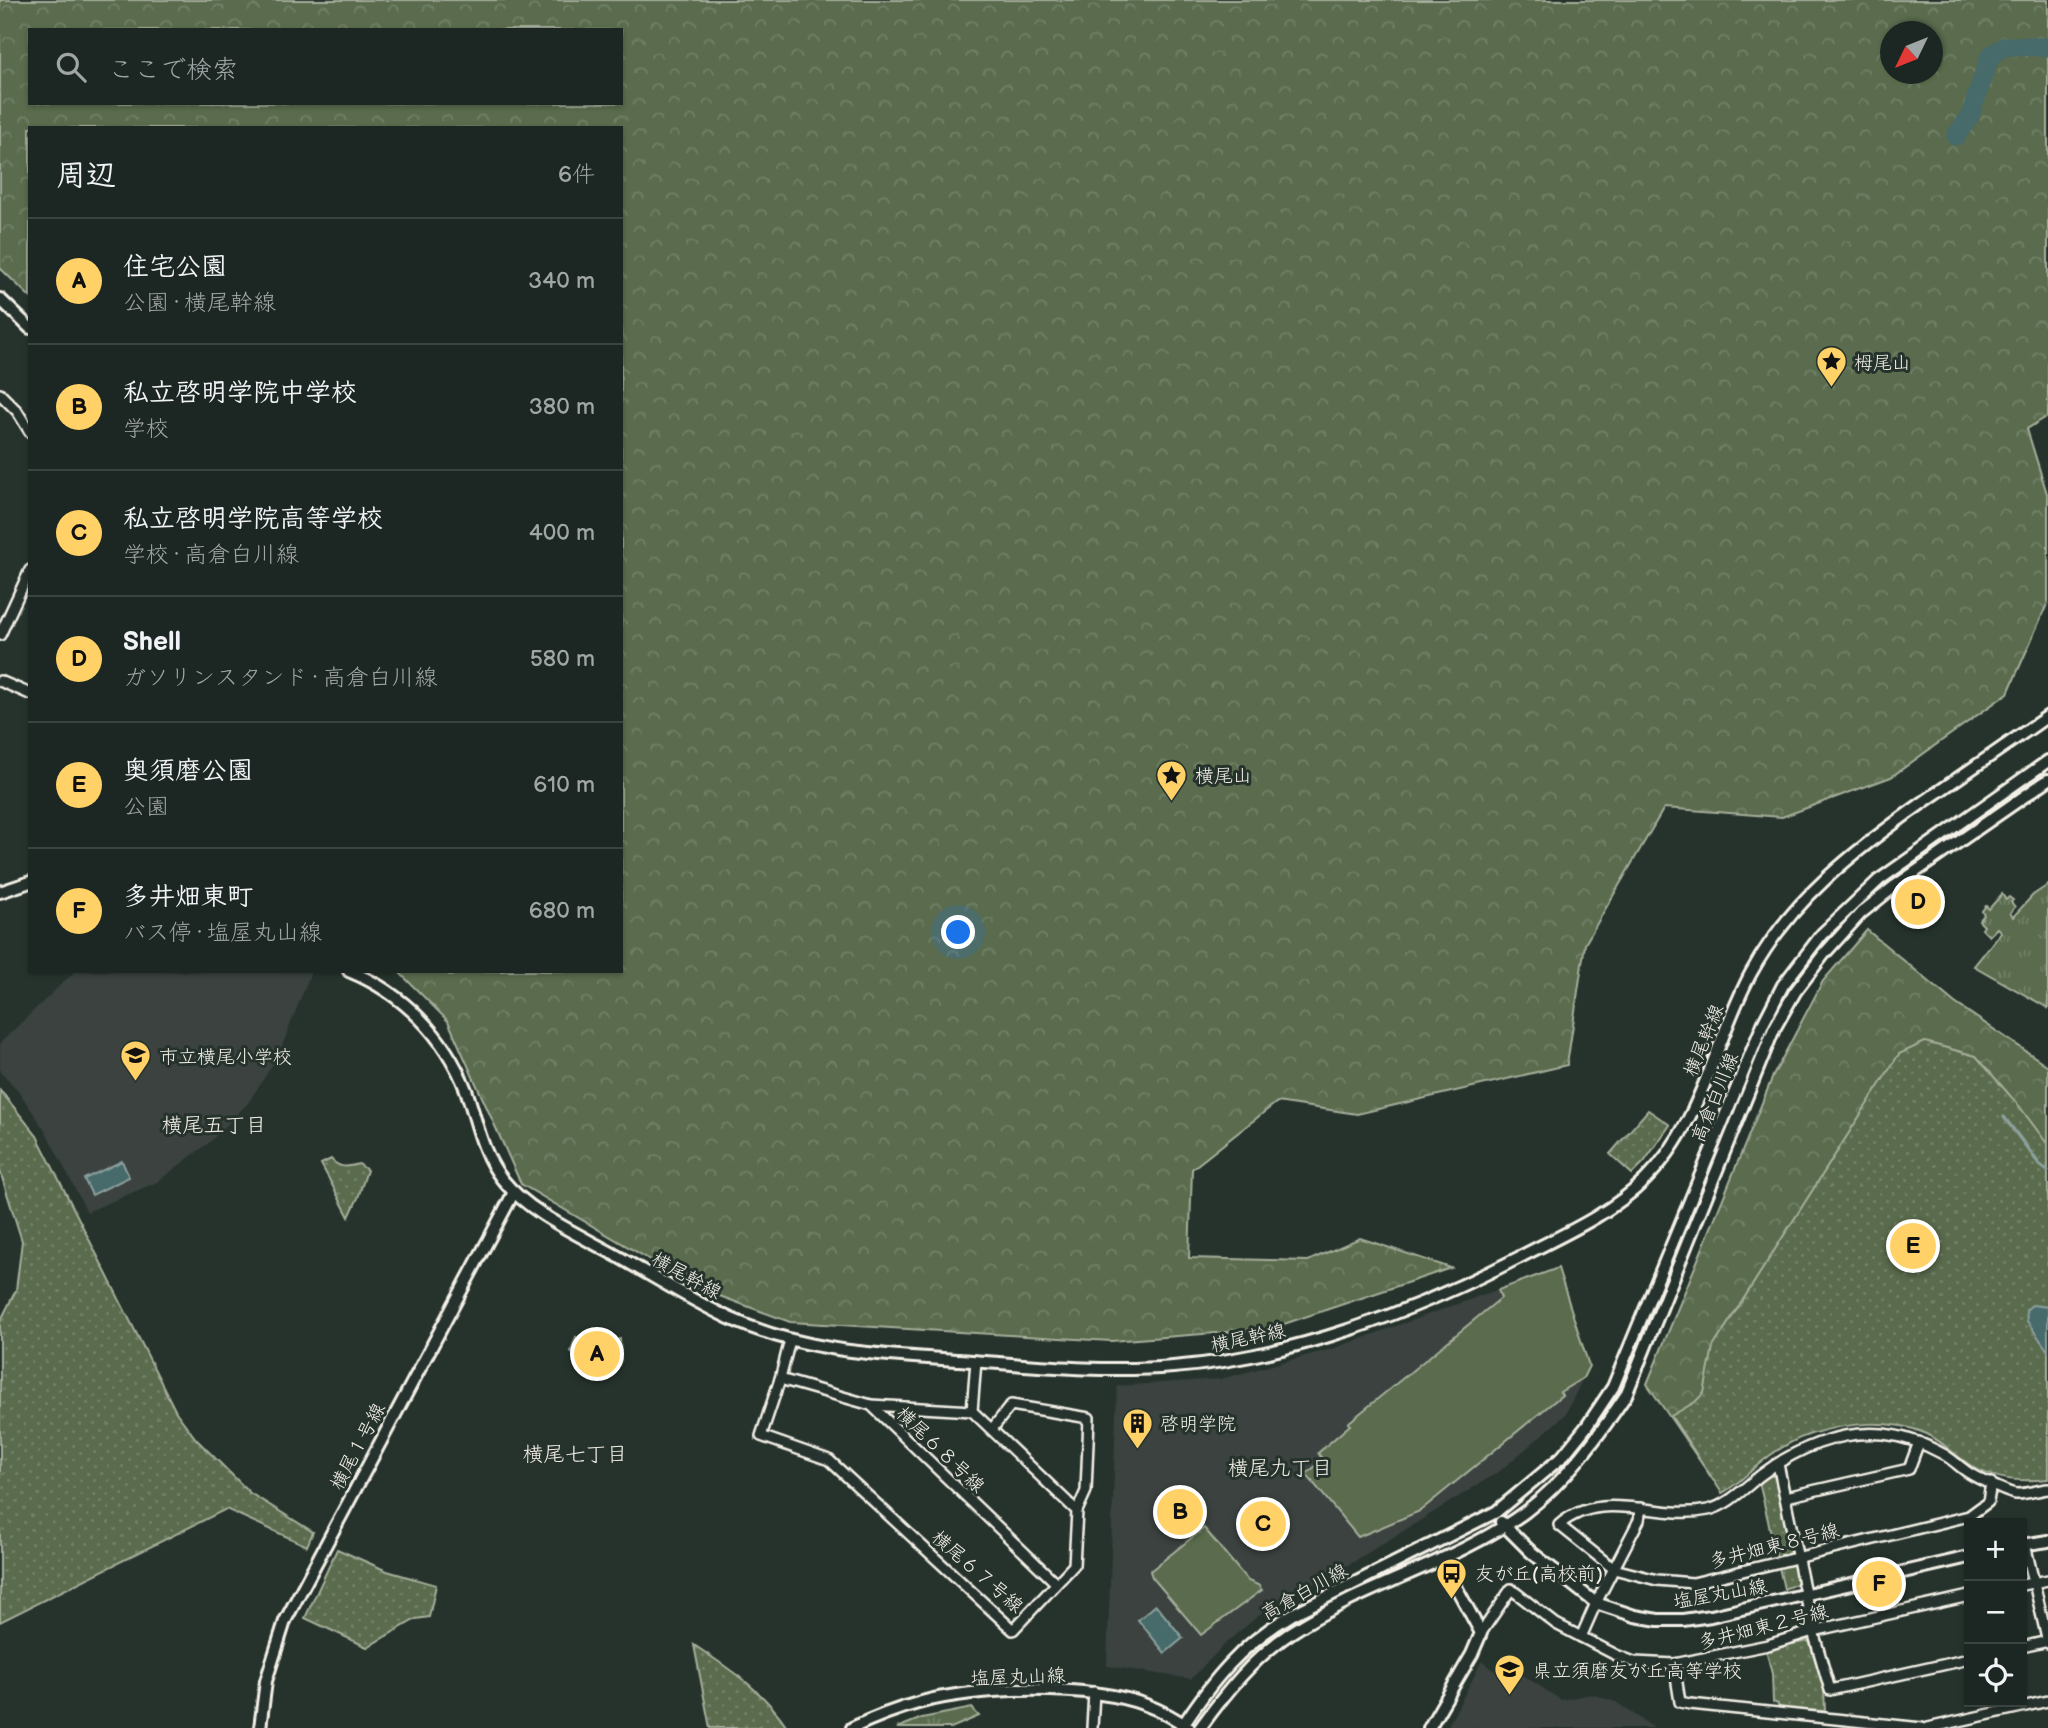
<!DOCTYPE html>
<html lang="ja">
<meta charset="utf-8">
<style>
:root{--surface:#1c2622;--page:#29322f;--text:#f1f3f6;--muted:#a0a5a5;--line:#3a4340;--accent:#ffd166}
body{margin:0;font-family:"Balsamiq Sans","Klee One",sans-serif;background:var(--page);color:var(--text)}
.controls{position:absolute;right:21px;bottom:21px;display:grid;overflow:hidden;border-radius:0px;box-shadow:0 2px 5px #0004}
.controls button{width:63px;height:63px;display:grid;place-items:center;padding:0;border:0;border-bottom:2px solid var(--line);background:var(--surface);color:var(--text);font:35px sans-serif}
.compass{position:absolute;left:1880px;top:21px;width:63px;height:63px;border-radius:50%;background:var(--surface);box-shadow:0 2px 5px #0004;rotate:227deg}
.you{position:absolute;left:959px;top:933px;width:24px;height:24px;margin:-18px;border:5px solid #fff;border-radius:50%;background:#1a73e8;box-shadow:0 0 0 10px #1a73e833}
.badge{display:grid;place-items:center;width:46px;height:46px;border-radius:50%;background:var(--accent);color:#111;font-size:23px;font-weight:700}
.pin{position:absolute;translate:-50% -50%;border:4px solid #fff;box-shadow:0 2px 7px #0006}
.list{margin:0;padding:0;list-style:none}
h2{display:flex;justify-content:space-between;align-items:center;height:91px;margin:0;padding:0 28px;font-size:30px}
h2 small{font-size:23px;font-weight:400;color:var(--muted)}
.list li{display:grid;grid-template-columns:46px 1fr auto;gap:21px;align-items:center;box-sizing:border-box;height:126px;padding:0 28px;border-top:2px solid var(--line)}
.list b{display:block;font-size:26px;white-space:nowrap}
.list p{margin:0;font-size:23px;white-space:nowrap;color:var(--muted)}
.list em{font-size:23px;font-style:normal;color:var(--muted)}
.icon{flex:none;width:38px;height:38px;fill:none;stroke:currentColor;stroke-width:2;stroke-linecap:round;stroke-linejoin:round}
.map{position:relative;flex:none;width:2048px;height:1728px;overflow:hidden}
.search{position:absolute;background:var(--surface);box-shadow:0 2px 5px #0004;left:28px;top:28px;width:595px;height:77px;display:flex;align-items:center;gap:18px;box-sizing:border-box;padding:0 24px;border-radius:0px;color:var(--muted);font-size:26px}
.panel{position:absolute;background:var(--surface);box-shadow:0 2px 5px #0004;left:28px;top:126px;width:595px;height:847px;border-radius:0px}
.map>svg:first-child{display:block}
.built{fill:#3a4241}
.grass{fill:url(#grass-tufts);stroke:#a7ae9b;stroke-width:2}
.forest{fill:url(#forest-crowns);stroke:#a7ae9b;stroke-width:2;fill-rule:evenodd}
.park{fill:url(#park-dots);stroke:#a7ae9b;stroke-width:2}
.pitch{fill:#5a6c4e;stroke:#a7ae9b;stroke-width:2}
.water{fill:#466a6b;stroke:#8ca09d;stroke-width:2}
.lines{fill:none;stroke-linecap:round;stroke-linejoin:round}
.stream{stroke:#8ca09d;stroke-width:3.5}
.river{stroke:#466a6b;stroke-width:19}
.minor-casing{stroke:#f4f1e8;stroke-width:14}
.tertiary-casing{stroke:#f4f1e8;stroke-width:16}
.minor{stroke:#26332d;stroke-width:9}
.tertiary{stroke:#26332d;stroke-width:10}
.labels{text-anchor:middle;stroke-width:6;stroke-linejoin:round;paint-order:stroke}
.poi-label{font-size:19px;fill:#f4f1e8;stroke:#26332d;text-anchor:start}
.street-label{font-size:19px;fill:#f4f1e8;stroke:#26332d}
.neighbourhood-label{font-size:21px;fill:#f4f1e8;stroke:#26332d}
</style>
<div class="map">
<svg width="2048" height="1728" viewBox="0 0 2048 1728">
<defs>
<pattern id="grass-tufts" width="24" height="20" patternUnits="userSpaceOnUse" patternTransform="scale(1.75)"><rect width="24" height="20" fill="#5a6c4e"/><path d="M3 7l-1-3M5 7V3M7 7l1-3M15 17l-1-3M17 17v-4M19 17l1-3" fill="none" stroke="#728168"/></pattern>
<pattern id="forest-crowns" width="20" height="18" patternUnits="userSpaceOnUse" patternTransform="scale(1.75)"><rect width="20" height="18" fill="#5a6c4e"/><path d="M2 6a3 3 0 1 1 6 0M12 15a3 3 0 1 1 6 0" fill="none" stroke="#728168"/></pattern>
<pattern id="park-dots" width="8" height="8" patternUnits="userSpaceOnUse" patternTransform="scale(1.75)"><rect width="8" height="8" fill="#5a6c4e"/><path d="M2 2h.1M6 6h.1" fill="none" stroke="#728168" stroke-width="1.8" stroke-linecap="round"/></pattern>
</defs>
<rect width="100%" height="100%" fill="#26332d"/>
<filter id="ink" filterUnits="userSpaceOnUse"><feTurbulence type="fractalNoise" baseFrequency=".0143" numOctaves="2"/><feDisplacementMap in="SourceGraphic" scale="14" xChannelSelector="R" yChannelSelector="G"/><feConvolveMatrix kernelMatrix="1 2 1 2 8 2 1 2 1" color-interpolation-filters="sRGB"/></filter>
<g filter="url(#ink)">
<g class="built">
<path d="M75,971L311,972L278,1056L248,1103L210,1142L157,1182L87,1212L46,1132L20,1093L0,1072V1043Z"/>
<path d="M1558,1268L1589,1366L1565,1415L1500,1471L1329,1577L1274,1603L1228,1641L1191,1679L1107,1666L1117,1386L1221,1379L1335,1348Z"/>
<path d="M1482,1661L1507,1680L1518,1672L1561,1700L1591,1694L1616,1702L1654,1728H1447Z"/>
</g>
<g class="grass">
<path d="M2048,885V1008L1974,966L2001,932L1997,928L1989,936L1982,929L1984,926L1979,921L1984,915L1982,911L1986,906L1989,909L2002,894L2006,900L2009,897L2013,900L2011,902L2015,907L2010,913L2013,917L2033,895Z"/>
<path d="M972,1708L979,1716L951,1728H897L922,1718Z"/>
</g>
<g class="forest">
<path d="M0,0H2048V416L2027,429L2048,497V602L2008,693L1891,777L1782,817L1664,808L1585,944L1567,1065L1357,1114L1277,1102L1192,1169L1189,1258L1308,1261L1360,1238L1451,1268L1269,1329L1111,1341L790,1322L698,1288L521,1184L448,1021L398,971H443L451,976L463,971H621V128H30V297L0,268ZM30,30H621V103H30ZM1890,32H1932V74H1890Z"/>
<path d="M1867,930L1955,1003L2048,1066V1296L1929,1346L1752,1440L1713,1480L1647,1384L1773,1076L1823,981Z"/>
</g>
<g class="park">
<path d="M1925,1042L1976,1056L2020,1107L2048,1145V1479C2023,1482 1998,1481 1975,1468C1958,1459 1945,1443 1927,1434C1892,1418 1846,1423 1811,1434C1791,1440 1768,1456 1752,1470C1742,1479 1734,1487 1722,1493L1671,1416L1695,1402L1704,1393L1713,1347L1899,1054Z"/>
<path d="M0,1090L37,1136L176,1412L196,1439L250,1493L313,1532L307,1546L226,1509L0,1622V1322L16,1290L22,1241L0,1171Z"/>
<path d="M1648,1110L1670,1125L1644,1162L1632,1174L1610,1154Z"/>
<path d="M331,1159C339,1169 348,1167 359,1164L367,1170L358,1198L349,1217L321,1164Z"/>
<path d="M576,1337L595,1346L620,1339L621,1360L618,1367L574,1356L571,1351Z"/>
<path d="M1769,1475L1776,1477L1799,1583L1784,1589L1759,1482Z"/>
<path d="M337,1549L387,1571L436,1585L429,1617L416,1619L367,1647L305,1618Z"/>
<path d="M1809,1641L1824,1688L1825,1711L1779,1709L1778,1704L1773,1702L1772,1674L1766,1649Z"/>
<path d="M694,1645C731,1670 763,1690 788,1728H710Z"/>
</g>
<g class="pitch">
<path d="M1558,1268L1589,1366L1583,1378L1560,1392L1562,1395L1420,1511L1358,1537L1306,1474L1323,1460L1318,1453L1350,1425L1348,1423L1501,1298L1498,1290Z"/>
<path d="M1204,1528L1248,1581L1258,1585L1262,1590L1201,1635L1152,1577L1150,1571Z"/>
</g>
<g class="water">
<path d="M122,1161L129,1177L92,1195L84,1179Z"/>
<path d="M2032,1305L2048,1307V1351L2027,1321L2026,1310Z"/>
<path d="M1156,1605L1183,1638L1165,1653L1138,1620Z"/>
</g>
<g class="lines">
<path class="stream" d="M2004,1117L2040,1165L2048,1171"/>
<path class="river" d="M1956,136L1970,116L1990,56L2005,46L2048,47"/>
<defs>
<g id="minor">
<path d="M0,394L17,411L30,432"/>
<path d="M0,635L30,570"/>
<path d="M0,681L30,694"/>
<path d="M790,1340L780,1379L761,1436L829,1460L1013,1630L1074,1565L1077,1511L972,1411L976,1361"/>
<path d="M780,1379L871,1405L1056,1583"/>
<path d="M871,1405L972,1411"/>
<path d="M992,1429L1011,1405L1089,1418L1086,1491L1077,1511"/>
<path d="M1778,1464L1813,1631L1830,1690L1969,1659"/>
<path d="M1991,1483L1988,1502L1969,1516L1693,1583L1657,1580L1614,1569L1559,1525C1602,1487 1658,1521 1708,1510C1729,1505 1744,1488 1761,1475C1795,1449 1839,1430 1883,1434C1904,1436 1925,1444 1943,1454C1952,1459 1960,1467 1969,1473C1977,1478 2009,1494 2017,1494C2027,1494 2038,1490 2048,1489"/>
<path d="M1786,1497L1909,1469L1919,1442"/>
<path d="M2025,1544L2048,1643"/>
<path d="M2022,1585L2048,1580"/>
<path d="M1481,1633L1511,1589L1556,1624L1616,1655L1634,1662L1674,1664L1768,1645L1813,1631L1969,1596"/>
<path d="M1581,1637L1596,1603L1639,1520L1641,1508"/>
<path d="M2022,1647L2048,1641"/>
<path d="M1674,1664L1680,1702L1690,1704L1922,1728"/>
<path d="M1092,1728L1094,1692"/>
<path d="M1928,1728L2048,1701"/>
</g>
<g id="tertiary">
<path d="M0,299L30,328"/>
<path d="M0,892L30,882"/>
<path d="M349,971C403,993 445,1036 466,1090C477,1121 481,1152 502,1179C530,1214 578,1234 617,1256C654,1277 691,1300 729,1318C803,1352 880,1355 959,1360C1030,1365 1102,1373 1173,1367C1289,1358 1414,1312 1518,1258C1562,1235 1608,1216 1645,1180C1702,1124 1714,1042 1751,973C1792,898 1857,849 1925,801C1966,773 2007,744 2048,716"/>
<path d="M1501,1522L1531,1552L1596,1603L1635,1616L1658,1620H1683L1711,1616L1969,1557"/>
<path d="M2022,1545L2048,1541"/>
<path d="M260,1728L266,1681L285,1621L514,1192"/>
<path d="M852,1728C873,1718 896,1709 918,1703C974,1686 1091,1684 1146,1705C1162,1711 1175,1718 1189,1728"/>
<path d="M1181,1728C1213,1679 1242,1644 1293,1614L1496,1512L1562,1457L1587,1426L1613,1387L1763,1024L1783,985L1822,934L1879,880L2048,761"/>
<path d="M1200,1728C1226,1692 1254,1657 1292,1632C1365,1584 1454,1564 1525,1512C1566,1481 1597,1438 1626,1395L1774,1029L1795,992L1824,954L1861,913L1895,886L2048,780"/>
<path d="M1429,1728L1472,1654L1481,1633L1441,1559"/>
</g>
</defs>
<use href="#minor" class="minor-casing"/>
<use href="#tertiary" class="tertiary-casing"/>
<use href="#minor" class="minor"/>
<use href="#tertiary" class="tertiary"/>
</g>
</g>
<defs>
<symbol id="sight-pin" viewBox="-11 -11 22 30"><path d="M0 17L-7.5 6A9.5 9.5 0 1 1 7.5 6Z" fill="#ffd166" stroke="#26332d"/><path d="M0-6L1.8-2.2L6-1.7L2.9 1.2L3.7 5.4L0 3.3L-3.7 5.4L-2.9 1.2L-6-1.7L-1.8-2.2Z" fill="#111"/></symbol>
<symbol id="school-pin" viewBox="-11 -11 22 30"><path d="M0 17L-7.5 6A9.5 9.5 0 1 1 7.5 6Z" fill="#ffd166" stroke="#26332d"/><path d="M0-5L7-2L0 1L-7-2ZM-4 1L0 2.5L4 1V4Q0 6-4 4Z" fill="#111"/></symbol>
<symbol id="building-pin" viewBox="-11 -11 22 30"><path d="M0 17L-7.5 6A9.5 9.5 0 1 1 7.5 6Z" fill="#ffd166" stroke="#26332d"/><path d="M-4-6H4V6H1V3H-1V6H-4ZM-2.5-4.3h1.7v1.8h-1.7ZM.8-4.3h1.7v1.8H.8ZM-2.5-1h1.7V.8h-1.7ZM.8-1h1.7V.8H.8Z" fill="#111"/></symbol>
<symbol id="bus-pin" viewBox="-11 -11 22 30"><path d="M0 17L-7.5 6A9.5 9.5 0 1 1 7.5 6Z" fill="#ffd166" stroke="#26332d"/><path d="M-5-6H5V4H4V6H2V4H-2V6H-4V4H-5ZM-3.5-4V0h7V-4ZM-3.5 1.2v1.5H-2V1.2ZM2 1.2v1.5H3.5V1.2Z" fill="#111"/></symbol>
</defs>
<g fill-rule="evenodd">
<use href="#sight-pin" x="1814" y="344" width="35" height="47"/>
<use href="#sight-pin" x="1154" y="758" width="35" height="47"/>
<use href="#school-pin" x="118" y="1038" width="35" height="47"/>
<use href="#building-pin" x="1120" y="1406" width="35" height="47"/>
<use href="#bus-pin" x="1434" y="1556" width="35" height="47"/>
<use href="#school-pin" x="1492" y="1652" width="35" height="47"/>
</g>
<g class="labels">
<g class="poi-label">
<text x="1854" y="369">栂尾山</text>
<text x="1195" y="782">横尾山</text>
<text x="159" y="1063">市立横尾小学校</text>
<text x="1160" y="1430">啓明学院</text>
<text x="1475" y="1580">友が丘(高校前)</text>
<text x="1533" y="1677">県立須磨友が丘高等学校</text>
</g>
<g class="street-label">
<text transform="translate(1703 1040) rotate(-68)" y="7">横尾幹線</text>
<text transform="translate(1714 1097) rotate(-68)" y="7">高倉白川線</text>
<text transform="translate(687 1275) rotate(29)" y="7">横尾幹線</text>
<text transform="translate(1248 1337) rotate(-12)" y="7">横尾幹線</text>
<text transform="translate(357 1446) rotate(-62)" y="7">横尾１号線</text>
<text transform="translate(941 1449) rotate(44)" y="7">横尾６８号線</text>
<text transform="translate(1774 1545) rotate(-14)" y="7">多井畑東８号線</text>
<text transform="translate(978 1571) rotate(41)" y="7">横尾６７号線</text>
<text transform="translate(1304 1591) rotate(-29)" y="7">高倉白川線</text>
<text transform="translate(1720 1593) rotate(-10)" y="7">塩屋丸山線</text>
<text transform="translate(1763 1626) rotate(-14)" y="7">多井畑東２号線</text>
<text transform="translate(1018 1676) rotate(-2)" y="7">塩屋丸山線</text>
</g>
<g class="neighbourhood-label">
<text x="214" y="1132">横尾五丁目</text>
<text x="575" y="1461">横尾七丁目</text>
<text x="1280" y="1475">横尾九丁目</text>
</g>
</g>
</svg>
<div class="controls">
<button>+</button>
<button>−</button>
<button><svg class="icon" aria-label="locate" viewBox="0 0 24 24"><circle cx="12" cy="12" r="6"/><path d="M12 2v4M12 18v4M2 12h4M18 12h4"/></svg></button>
</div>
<svg class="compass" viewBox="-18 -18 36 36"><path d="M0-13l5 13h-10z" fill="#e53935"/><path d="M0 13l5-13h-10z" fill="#a0a5a5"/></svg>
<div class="you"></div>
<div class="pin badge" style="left:597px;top:1354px">A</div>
<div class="pin badge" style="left:1180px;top:1512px">B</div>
<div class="pin badge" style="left:1263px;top:1524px">C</div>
<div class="pin badge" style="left:1918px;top:902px">D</div>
<div class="pin badge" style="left:1913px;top:1246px">E</div>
<div class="pin badge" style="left:1879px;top:1584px">F</div>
<div class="search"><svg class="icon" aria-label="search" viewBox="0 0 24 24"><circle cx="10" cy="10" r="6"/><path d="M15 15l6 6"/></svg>ここで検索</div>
<section class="panel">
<h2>周辺<small>6件</small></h2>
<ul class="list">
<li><span class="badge">A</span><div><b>住宅公園</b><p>公園 · 横尾幹線</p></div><em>340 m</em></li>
<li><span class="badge">B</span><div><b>私立啓明学院中学校</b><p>学校</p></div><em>380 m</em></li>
<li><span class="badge">C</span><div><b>私立啓明学院高等学校</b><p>学校 · 高倉白川線</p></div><em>400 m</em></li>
<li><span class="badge">D</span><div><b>Shell</b><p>ガソリンスタンド · 高倉白川線</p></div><em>580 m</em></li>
<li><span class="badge">E</span><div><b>奥須磨公園</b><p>公園</p></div><em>610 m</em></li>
<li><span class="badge">F</span><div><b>多井畑東町</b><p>バス停 · 塩屋丸山線</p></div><em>680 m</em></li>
</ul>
</section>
</div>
